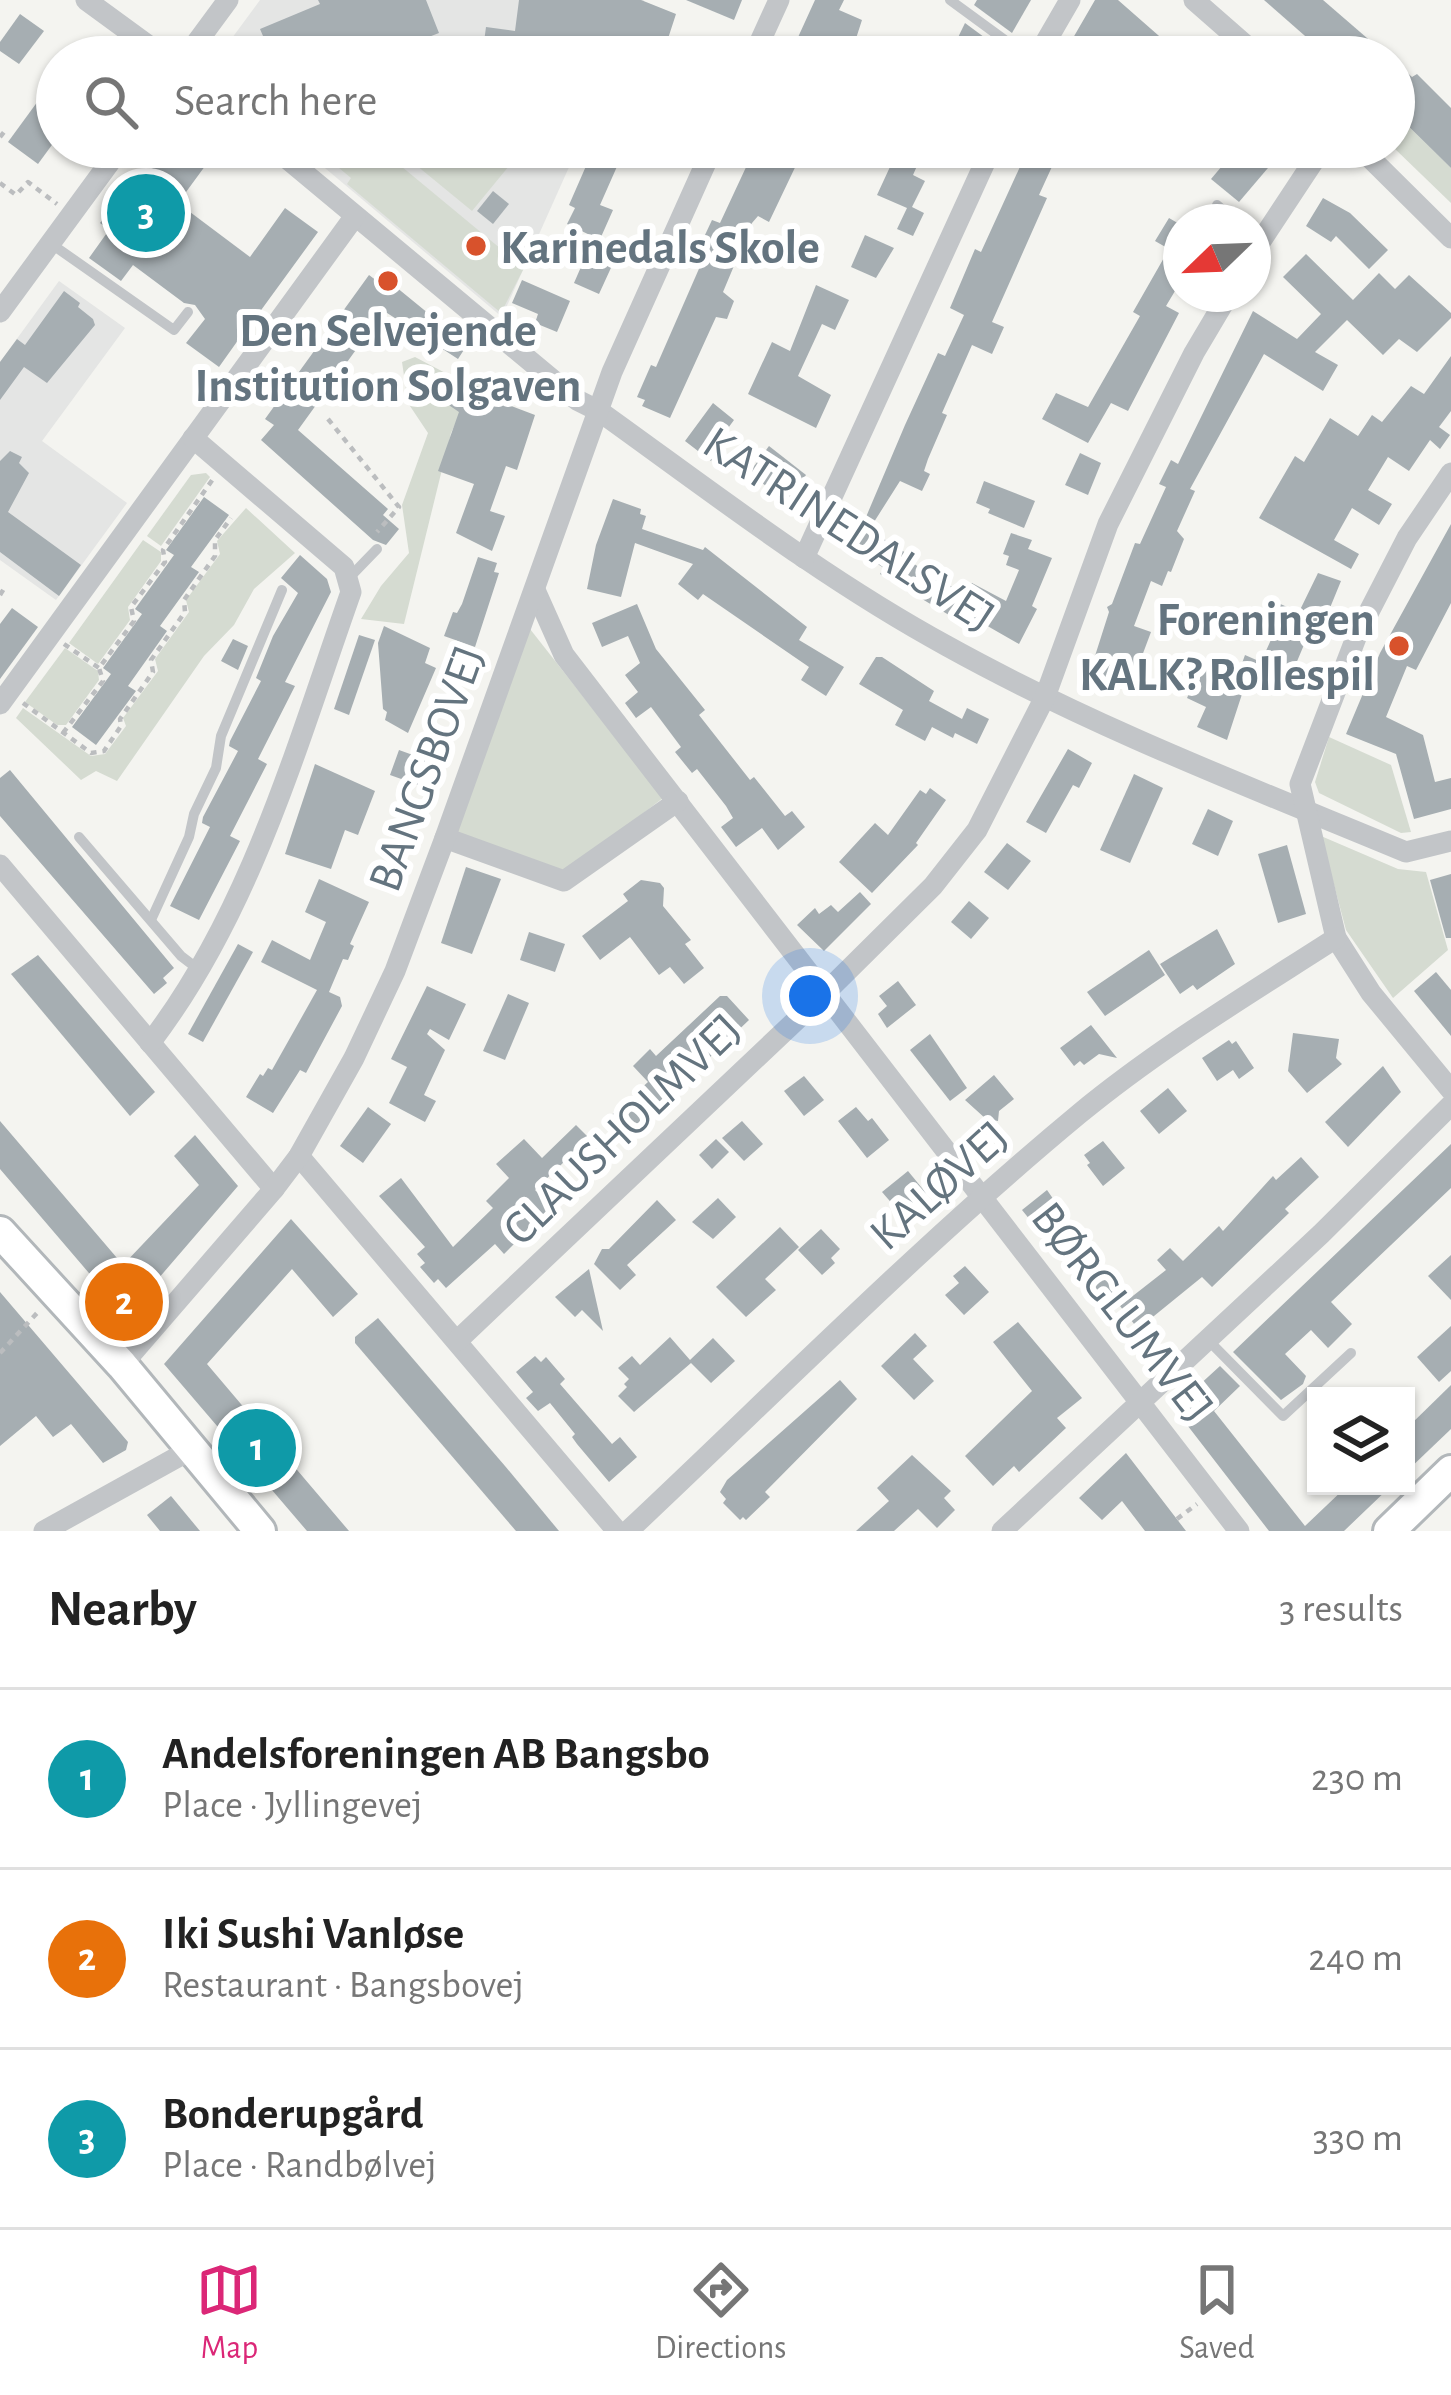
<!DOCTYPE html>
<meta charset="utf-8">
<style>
:root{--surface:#fff;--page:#f6f6f6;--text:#222;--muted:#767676;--line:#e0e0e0;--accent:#db2777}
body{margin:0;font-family:"Alegreya Sans",sans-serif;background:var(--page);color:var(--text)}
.controls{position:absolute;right:36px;bottom:36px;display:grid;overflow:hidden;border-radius:0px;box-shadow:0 3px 9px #0004}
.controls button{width:108px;height:108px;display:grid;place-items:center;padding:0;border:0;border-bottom:3px solid var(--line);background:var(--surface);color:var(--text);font:60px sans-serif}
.compass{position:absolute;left:1163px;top:204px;width:108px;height:108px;border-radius:50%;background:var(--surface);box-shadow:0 3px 9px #0004;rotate:247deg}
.you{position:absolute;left:810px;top:996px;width:42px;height:42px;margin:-30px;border:9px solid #fff;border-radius:50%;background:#1a73e8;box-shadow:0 0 0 18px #1a73e833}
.badge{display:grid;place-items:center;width:78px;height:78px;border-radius:50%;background:var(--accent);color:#fff;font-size:39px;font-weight:700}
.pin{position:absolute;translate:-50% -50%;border:6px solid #fff;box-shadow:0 3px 12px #0006}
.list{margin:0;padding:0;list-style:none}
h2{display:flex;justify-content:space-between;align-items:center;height:156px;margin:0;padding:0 48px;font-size:51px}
h2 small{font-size:39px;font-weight:400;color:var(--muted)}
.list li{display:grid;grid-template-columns:78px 1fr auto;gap:36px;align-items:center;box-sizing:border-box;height:180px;padding:0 48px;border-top:3px solid var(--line)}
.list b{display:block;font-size:45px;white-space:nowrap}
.list p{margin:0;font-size:39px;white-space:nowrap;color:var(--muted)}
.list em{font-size:39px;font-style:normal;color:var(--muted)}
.icon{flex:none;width:66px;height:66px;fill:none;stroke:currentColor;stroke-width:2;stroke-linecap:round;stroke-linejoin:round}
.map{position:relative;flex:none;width:1451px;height:1531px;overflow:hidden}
.search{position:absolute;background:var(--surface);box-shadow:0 3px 9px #0004;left:36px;right:36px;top:36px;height:132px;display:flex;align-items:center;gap:30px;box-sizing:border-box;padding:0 42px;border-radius:66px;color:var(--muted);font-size:45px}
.sheet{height:696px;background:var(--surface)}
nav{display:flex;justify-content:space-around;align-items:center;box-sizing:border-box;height:168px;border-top:3px solid var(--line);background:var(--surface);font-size:33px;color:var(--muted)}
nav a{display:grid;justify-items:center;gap:6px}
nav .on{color:var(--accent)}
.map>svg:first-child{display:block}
.built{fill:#e4e5e4}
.green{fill:#d5dbd1}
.building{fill:#a6aeb2}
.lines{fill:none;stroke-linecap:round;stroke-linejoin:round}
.secondary-casing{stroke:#b2b7ba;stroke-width:36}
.path{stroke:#bbbdbf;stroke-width:4.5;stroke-dasharray:6 6;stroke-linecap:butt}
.lane{stroke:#c2c5c8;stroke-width:10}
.street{stroke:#c2c5c8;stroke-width:21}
.secondary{stroke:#fff;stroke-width:30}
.poi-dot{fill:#d8522c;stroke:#fff;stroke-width:4.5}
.labels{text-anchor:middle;stroke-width:12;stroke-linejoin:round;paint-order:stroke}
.poi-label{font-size:48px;font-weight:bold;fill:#64747f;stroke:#fff;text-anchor:start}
.street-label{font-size:48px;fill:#64747f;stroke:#fff}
</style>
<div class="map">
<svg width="1451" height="1531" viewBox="0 0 1451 1531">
<rect width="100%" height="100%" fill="#f4f4f0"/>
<g class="built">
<path d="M260,0H644L618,57H218Z"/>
<path d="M300,147H578L502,317Z"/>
<path d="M59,281L125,328L42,441L127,503L56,600L0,560V362Z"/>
</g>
<g class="green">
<path d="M1398,116L1451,168V203L1393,147L1394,120Z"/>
<path d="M314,147H378L524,268L501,313L347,184L351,178Z"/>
<path d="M394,147H508L518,155L472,211Z"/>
<path d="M415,357L472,387L451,433L404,624L361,619L381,586L409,553L402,505L428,433L408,403L402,362Z"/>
<path d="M206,473L210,477L161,546L147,536L191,475Z"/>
<path d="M246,508L295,553L254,589L234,625L204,656L117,781L96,771L81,780L16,718L23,708L91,756L105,754L126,726L123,718L158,671L155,659L189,612L186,600L220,554L217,541Z"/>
<path d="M143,540L161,552V561L128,607L130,620L98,664L69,643Z"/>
<path d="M530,629L663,798L563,875L453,834Z"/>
<path d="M65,648L98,671L99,680L66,725H57L25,702Z"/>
<path d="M1329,737L1391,765L1411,832L1401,833L1319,793L1315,782Z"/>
<path d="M1321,836L1398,869L1426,872L1448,950L1393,998L1346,930Z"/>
</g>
<g class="building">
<path d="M318,0H426L439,33L377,57H272L260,29L320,4Z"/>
<path d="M519,0H641L676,14L662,57H582L583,51L532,45L531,57H482L486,27L515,31Z"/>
<path d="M686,0H742L734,20Z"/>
<path d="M815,0H844L839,10L862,20L850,57H789Z"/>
<path d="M977,0H1031L1012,33L974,5Z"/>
<path d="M1095,0H1118L1183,57H1131L1111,40L1102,57H1062Z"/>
<path d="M1264,0H1323L1389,57H1329Z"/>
<path d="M20,14L44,31L19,64L0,51V42Z"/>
<path d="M965,23L992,43L986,57H961L951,52Z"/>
<path d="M1394,61L1412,77L1417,74L1451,108V168L1394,112Z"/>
<path d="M57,75V138L38,164L8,142Z"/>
<path d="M168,147H219L178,203L250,257L285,208L318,232L259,313L263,316L250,332L246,329L219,367L186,343L205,319L195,305L184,303L133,265L121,281L89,258L109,230L100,223L110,210L118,216Z"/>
<path d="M762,147H778L800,157L769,222L758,216L752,223L723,292L734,301L727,319L716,317L670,418L642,406L645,400L637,397L651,365L656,367L705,255L697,252L712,220L720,223L754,150L759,153Z"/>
<path d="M1029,147H1061L1039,195L1047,198L992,322L1004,327L992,354L972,345L942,413L947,415L928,459L924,471L930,474L922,491L900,481L874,522L866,517L905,425L938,353L945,356L964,315L950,308L975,249L981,252Z"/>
<path d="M1238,147H1271L1280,154L1239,202L1211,179Z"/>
<path d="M593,150L619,162L600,205L613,210L601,237L621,246L599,294L574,283L594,237L567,224L575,208L569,205Z"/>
<path d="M895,156L917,166L913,175L925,181L912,207L924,213L913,236L897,229L907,208L877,195Z"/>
<path d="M493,191L509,204L493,224L477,211Z"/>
<path d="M1323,198L1350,213L1388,250L1369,269L1336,236L1331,242L1306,226Z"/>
<path d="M1169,218L1181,225V281L1166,306L1179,313L1128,411L1111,403L1088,443L1042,419L1056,393L1088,407L1140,316L1133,312L1169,249L1155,241Z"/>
<path d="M865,235L894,248L876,278L851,267Z"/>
<path d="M1306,254L1353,300L1379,273L1395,289L1409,275L1451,313V318L1417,352L1399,339L1383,355L1347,320L1315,352L1338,365L1323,391L1264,354L1190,489L1195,491L1177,531L1184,539L1171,572L1168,571L1162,586L1151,581L1134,626L1151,632L1136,672L1119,666L1111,690L1087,681L1109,612L1107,607L1112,604L1135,543L1140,544L1166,487L1159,484L1171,460L1178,464L1253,311L1297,339L1321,314L1283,277Z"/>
<path d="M369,275L381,284L385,278L467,345L458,359L384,311L298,430L388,509L383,515L399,529L386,545L373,540L261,440L274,425L265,419Z"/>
<path d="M522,280L570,301L557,332L535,323L538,314L512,303Z"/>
<path d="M816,285L849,300L835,330L822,324L798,376L831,395L816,428L748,394L772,342L790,351Z"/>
<path d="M64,291L80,303L78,307L93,319L95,325L47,383L24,367L0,400V362L17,339L25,345Z"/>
<path d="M1451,356V411L1439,427L1450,435L1440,449L1430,440L1409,471L1388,457L1368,490L1392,504L1379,525L1352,508L1334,540L1359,554L1351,569L1259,518L1295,456L1304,462L1330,418L1358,436L1372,415L1382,422L1411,386L1424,394Z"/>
<path d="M449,375L484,389L482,395L535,415L517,470L506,466L490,511L505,516L492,551L456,533L474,484L438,471L459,412L434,395Z"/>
<path d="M713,403L734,420L723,435L728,438L711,461L685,441Z"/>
<path d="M769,446L806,475L787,502L749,473Z"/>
<path d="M10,451L22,457L19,463L29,473L8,512L81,565L59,596L0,552V461Z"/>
<path d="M1080,453L1101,463L1088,495L1065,485Z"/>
<path d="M984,481L1035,501L1024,528L988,513L990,509L976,503Z"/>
<path d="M204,497L229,515L191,567L199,572L160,626L167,631L128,686L136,691L96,745L72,727L111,674L103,668L142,614L135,609L174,555L166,550Z"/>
<path d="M613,499L641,509L640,514L646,516L642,529L703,550L705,547L807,627L799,640L844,667L826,696L801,680L809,667L703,594L698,600L678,584L693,564L635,543L621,597L587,589L596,545Z"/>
<path d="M857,522L906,553L904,558L966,595L972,583L1006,601L1019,570L1006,565L1009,556L1003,554L1011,533L1032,540L1028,549L1052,558L1032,606L1037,609L1019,644L970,616L968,621L956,614L954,618L880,574L884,568L844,543Z"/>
<path d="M1451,524V603L1416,670L1407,666L1386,717L1423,735L1435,782L1451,778V809L1414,819L1396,754L1346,734L1380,653Z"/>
<path d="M300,555L327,579L331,592L285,682L295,686L258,759L267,764L230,836L240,841L199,920L170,906L210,827L202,823L203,817L238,751L229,746L230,741L261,681L256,678L273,636L298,593L281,578Z"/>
<path d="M478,557L497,563L494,572L499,573L475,647L444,636L453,612L457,613L462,604Z"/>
<path d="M1318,573L1341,581L1318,637L1309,633L1287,685L1279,682L1275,690L1253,681L1249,690L1244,688L1227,740L1197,727L1206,707L1187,698L1200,669L1204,671L1209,660L1228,668L1231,661L1241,666L1245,655L1261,662L1274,633L1259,626L1271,600L1299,612Z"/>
<path d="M637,604L656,649L705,710L699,715L750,780L754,777L785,816L792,811L805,827L778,850L762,828L736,847L721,827L733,818L726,806L697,769L692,773L675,752L681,747L651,707L636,718L625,703L638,692L625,675L640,663L628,636L602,647L592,623Z"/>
<path d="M12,608L38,627L0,679V624Z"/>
<path d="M384,626L430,648L425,663L436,668L408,733L385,720L387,712L383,709L378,643Z"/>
<path d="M359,635L375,640L349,715L334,709Z"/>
<path d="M233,639L248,646L238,670L221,661Z"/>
<path d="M876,657H882L934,691L929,701L962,719L967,708L989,719L977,744L955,733L953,738L932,727L925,741L895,725L903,710L859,684Z"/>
<path d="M1068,749L1092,763L1079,788L1073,785L1046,833L1026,822Z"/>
<path d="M399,750L446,767L426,773L421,786L390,775Z"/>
<path d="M315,764L375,791L358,835L345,830L331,869L285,854Z"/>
<path d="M10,770L174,968L163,978L167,983L154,994L0,816V778Z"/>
<path d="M1134,774L1163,788L1130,863L1100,850Z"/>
<path d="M930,788L946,800L916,843L918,845L872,893L839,862L875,823L888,835L920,790L926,794Z"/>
<path d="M1208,809L1233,821L1218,856L1192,844Z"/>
<path d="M1007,843L1031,861L1008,890L984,872Z"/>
<path d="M1287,845L1306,914L1278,923L1258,854Z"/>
<path d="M466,867L501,879L472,954L441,943Z"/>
<path d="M1451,874V938H1446L1430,880Z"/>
<path d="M319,879L369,902L350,944L354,946L348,960L343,959L329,992L340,997L342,1006L306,1073L300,1070L273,1113L246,1097L260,1074L263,1076L268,1068L272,1070L317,990L261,962L272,940L310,960L326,922L305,912Z"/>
<path d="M641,880L660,883L664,888L663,906L691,940L685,944L704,968L684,984L670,967L659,975L630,937L600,960L582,936L628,901L623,894Z"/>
<path d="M860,892L871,904L824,951L797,925L815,908L819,914L831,905L838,912Z"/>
<path d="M969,901L989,918L971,939L951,922Z"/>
<path d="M1217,929L1235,964L1197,990L1193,985L1180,994L1160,964Z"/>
<path d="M529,932L565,944L555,972L520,960Z"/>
<path d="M238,944L253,952L203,1042L188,1034Z"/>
<path d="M1149,950L1165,975L1105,1016L1087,992Z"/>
<path d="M38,955L155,1092L130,1116L11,974Z"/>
<path d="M1436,972L1451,990V1036L1414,991Z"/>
<path d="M898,981L916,1005L887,1028L878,1014L887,1006L879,996Z"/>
<path d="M427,986L466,1004L449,1040L430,1029L427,1034L445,1050L424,1095L436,1101L425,1122L389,1103L407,1067L391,1059Z"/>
<path d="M508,994L529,1003L505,1060L483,1051Z"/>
<path d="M720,996H727L749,1020L624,1139L606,1120L648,1082L633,1066L650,1049L656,1056Z"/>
<path d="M1091,1025L1117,1058L1099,1054L1084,1065L1080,1061L1074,1066L1060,1048Z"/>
<path d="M1293,1033L1339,1039L1336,1058L1342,1064L1307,1093L1288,1071Z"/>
<path d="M930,1034L967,1088L950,1101L910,1050Z"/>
<path d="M1229,1040L1232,1044L1236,1041L1254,1068L1239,1079L1233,1070L1217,1081L1202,1058Z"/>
<path d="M1383,1066L1401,1092L1348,1147L1325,1122Z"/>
<path d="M994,1075L1014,1099L999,1111L998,1121L986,1119L965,1100Z"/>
<path d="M804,1076L824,1100L804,1116L784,1091Z"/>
<path d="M1168,1088L1187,1111L1159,1134L1140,1111Z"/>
<path d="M368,1107L391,1124L363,1163L340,1146Z"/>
<path d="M856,1107L868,1121L872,1118L889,1140L867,1158L838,1121Z"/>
<path d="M0,1121L123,1265L199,1185L174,1156L195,1135L238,1186L158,1279L127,1309L118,1307L0,1169Z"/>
<path d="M742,1121L763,1144L744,1161L722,1138Z"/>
<path d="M576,1125L595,1144L576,1163L566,1160L535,1190L552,1206L504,1254L495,1244L446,1288L438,1279L434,1283L420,1267L425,1263L417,1254L425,1247L379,1196L401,1178L453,1247L493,1208L486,1201L509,1178L496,1164L524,1139L542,1158Z"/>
<path d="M716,1139L729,1152L712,1169L699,1155Z"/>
<path d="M1103,1141L1125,1168L1103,1186L1087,1165L1090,1163L1084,1155Z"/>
<path d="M1451,1144V1188L1331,1302L1352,1324L1328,1348L1311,1330L1285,1354L1306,1376L1303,1384L1281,1400L1233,1352Z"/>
<path d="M1301,1157L1319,1177L1285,1209L1289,1213L1212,1287L1202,1277L1138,1329L1120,1306L1166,1270L1157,1260L1170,1248L1183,1261L1219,1226L1223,1231L1273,1176L1276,1180Z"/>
<path d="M908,1171L926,1193L901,1214L882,1192Z"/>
<path d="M1047,1190L1122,1298L1108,1309L1067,1253L1061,1258L1022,1210Z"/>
<path d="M718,1198L736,1217L713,1239L692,1222Z"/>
<path d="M657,1200L676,1220L627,1265L636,1275L620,1290L594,1264L602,1249H609Z"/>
<path d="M291,1219L358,1294L333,1317L292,1269L207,1364L349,1531H307L164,1364Z"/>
<path d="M780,1227L799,1247L765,1279L776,1290L746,1317L716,1287Z"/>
<path d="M821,1229L840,1249L831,1258L835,1263L822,1275L798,1250Z"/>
<path d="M1451,1255V1300L1428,1276Z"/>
<path d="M965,1266L989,1292L964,1315L945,1295L959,1283L953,1276Z"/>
<path d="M589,1269L603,1331L582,1310L575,1317L555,1297Z"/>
<path d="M0,1292L128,1442L126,1450L103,1463L71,1424L53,1437L36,1416L0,1446Z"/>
<path d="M378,1318L505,1466L559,1531H516L355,1343V1337Z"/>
<path d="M1018,1322L1082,1398L1057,1418L1066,1428L1019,1472L1014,1466L993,1486L965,1456L1032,1391L993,1342Z"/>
<path d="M1451,1326V1371L1439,1382L1417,1357Z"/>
<path d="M915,1333L927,1346L913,1359L934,1381L914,1400L881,1366Z"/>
<path d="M670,1337L690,1360L713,1338L735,1361L711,1383L691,1363L634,1412L618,1396L627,1387L624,1384L629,1379L618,1368L632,1356L640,1365Z"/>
<path d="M535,1356L541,1362L546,1357L565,1379L560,1384L612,1444L620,1437L637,1457L609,1482L577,1444L572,1437L575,1434L550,1403L538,1411L526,1398L533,1392L516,1372Z"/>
<path d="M1220,1366L1240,1386L1214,1411L1305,1526L1347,1486H1391L1344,1531H1269L1174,1408Z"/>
<path d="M840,1380L857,1399L765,1492L770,1497L746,1520L743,1517L740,1520L723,1503L726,1499L720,1492L727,1480Z"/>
<path d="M1451,1385V1429L1406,1472V1429Z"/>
<path d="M1126,1453L1186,1531H1145L1122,1501L1102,1520L1079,1498Z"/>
<path d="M912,1455L951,1491L944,1498L955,1510L937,1528L918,1509L894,1531H856L889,1501L877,1488Z"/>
<path d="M171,1496L200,1531H160L147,1515Z"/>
</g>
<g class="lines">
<defs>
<g id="secondary">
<path d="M0,1232L122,1365L260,1531"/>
<path d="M1389,1531L1451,1471"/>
</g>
</defs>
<use href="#secondary" class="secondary-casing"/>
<g class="path">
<path d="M0,137L4,132"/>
<path d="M0,183L16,195L28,182L57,204"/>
<path d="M328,419L399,507L377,532"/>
<path d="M0,595L5,587"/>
<path d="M64,644L99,668"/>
<path d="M23,703L91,753L104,751L121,726L120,719L153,672L151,660L185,612L184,600L215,556V540L231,518"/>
<path d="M63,733L103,681L99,668L134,621L131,607L165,562L163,550L213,479"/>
<path d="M0,1353L38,1312"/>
<path d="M1177,1519L1197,1504"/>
</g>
<g class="lane">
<path d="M950,0L1028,57"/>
<path d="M1217,205L1237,222"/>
<path d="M50,243L174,330L188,312"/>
<path d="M347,580L377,549"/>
<path d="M79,837L181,956L198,969"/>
<path d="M151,920L189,837L194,814L216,768L221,736L282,590"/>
<path d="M1207,1339L1283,1416L1351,1353"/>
</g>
<g class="street">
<path d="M86,0L164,57"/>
<path d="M1194,0L1259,57"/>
<path d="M186,57L228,0"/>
<path d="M753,57L779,0"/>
<path d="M1037,57L1070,0"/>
<path d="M273,147L577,400L599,411C712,492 824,579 947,646C1093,727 1252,788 1406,852L1451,841"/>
<path d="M1359,147L1451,238"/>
<path d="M1253,253L1323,147"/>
<path d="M0,312L121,147"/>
<path d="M1451,473L1407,538L1357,635L1300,784L1336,938L1371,993L1451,1090"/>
<path d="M804,558L992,147"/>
<path d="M535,590L564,655L1239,1531"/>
<path d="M0,704L355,216"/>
<path d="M445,838L564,881L678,801"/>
<path d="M0,865L274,1189"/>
<path d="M150,1043C251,911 296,747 351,592L344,567L193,438"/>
<path d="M299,1156L617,1531"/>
<path d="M457,1341L826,992L933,886L977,830L1045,697L1108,524L1194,353L1229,294"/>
<path d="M122,1365L274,1189L299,1156L354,1058L395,971L445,838L612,372L713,147"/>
<path d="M44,1531L192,1449"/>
<path d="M628,1531C777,1391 922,1244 1079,1114C1159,1048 1249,994 1336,938"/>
<path d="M1002,1531L1321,1234L1451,1105"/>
</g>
<use href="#secondary" class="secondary"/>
</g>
<g class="poi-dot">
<circle cx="476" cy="246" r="12"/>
<circle cx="388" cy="281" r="12"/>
<circle cx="1399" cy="646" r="12"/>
</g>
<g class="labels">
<g class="poi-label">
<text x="500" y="263">Karinedals Skole</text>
<text x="388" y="346" text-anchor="middle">Den Selvejende<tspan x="388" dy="55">Institution Solgaven</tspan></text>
<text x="1375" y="635" text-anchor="end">Foreningen<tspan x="1375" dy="55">KALK? Rollespil</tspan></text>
</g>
<g class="street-label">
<text transform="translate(850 528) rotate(33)" y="17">KATRINEDALSVEJ</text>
<text transform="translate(425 768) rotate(-70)" y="17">BANGSBOVEJ</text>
<text transform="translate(621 1128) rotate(-44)" y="17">CLAUSHOLMVEJ</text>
<text transform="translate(938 1184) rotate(-42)" y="17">KALØVEJ</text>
<text transform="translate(1124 1311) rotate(52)" y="17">BØRGLUMVEJ</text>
</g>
</g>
</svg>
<div class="controls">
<button><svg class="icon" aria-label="layers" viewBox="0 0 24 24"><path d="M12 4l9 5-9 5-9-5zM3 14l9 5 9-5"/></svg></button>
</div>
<svg class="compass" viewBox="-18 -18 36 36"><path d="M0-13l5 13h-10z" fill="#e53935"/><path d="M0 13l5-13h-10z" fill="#767676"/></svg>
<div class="you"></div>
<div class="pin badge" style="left:257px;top:1448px;background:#0f9aa8">1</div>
<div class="pin badge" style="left:124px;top:1302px;background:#e8710a">2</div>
<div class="pin badge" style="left:146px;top:213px;background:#0f9aa8">3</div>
<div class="search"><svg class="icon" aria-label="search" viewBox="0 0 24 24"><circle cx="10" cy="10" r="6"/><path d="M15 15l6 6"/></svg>Search here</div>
</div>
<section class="sheet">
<h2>Nearby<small>3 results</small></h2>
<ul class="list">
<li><span class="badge" style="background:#0f9aa8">1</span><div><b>Andelsforeningen AB Bangsbo</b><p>Place · Jyllingevej</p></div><em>230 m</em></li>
<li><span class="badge" style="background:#e8710a">2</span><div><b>Iki Sushi Vanløse</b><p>Restaurant · Bangsbovej</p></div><em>240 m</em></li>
<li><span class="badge" style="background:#0f9aa8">3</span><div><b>Bonderupgård</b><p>Place · Randbølvej</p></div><em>330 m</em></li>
</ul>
</section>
<nav>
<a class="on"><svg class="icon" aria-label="map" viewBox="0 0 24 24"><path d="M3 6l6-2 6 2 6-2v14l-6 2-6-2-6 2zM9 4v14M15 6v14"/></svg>Map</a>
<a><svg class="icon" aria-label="directions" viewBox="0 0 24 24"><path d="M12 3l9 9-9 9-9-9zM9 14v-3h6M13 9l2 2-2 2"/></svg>Directions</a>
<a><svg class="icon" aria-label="saved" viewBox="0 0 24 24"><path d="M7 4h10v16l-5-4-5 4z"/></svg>Saved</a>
</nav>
